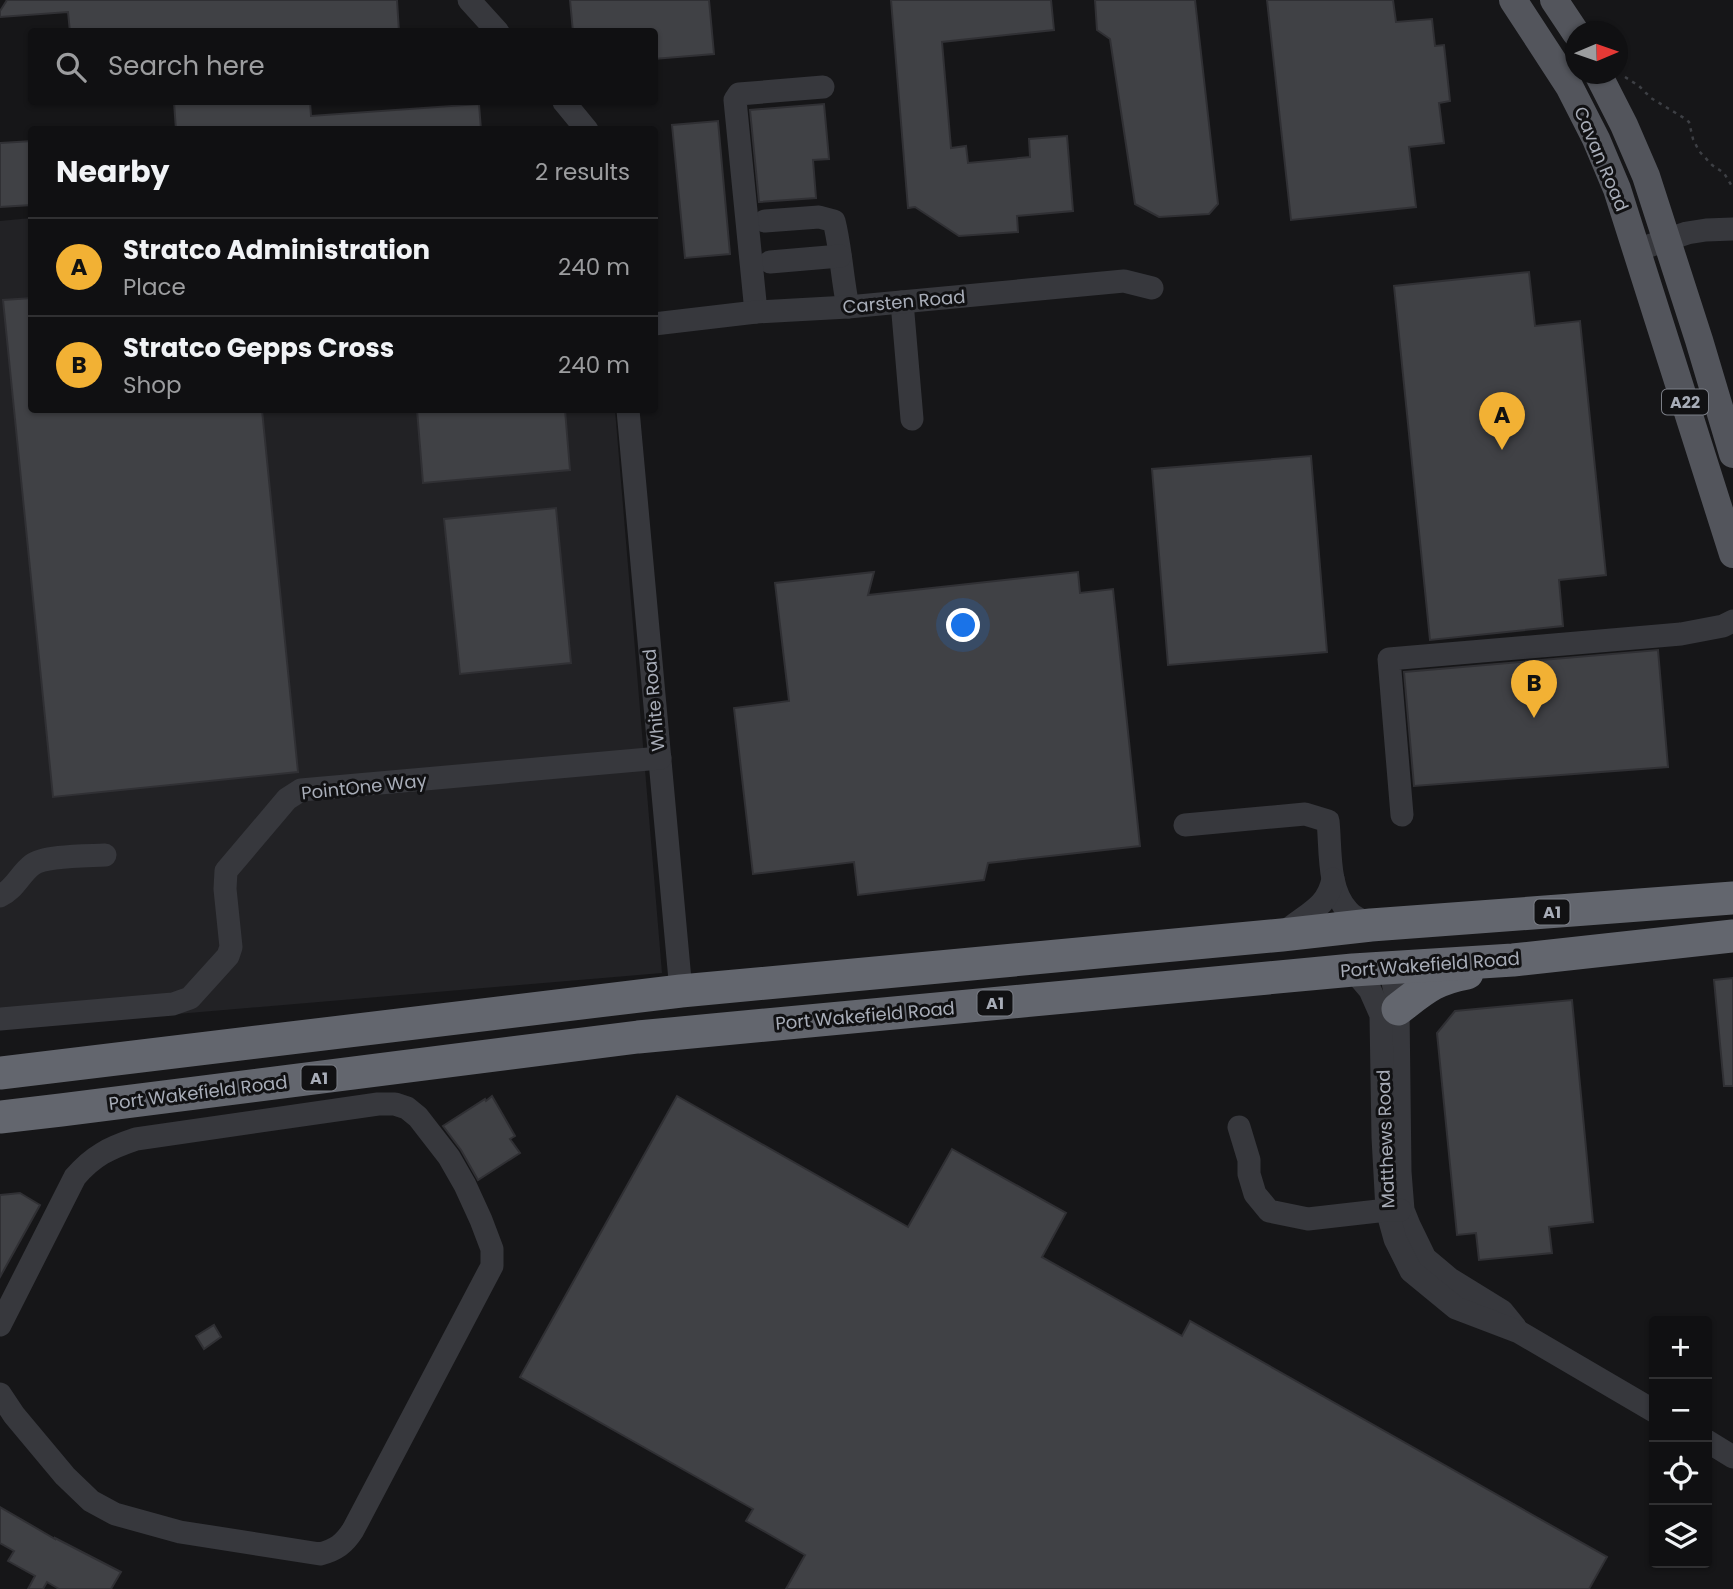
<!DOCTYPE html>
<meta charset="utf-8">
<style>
:root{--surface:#101012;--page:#1e1e20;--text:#f1f3f6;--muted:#9c9d9f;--line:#303032;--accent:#f2b134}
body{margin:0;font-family:Poppins,sans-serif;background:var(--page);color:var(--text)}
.controls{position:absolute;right:21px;bottom:21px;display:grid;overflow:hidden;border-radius:7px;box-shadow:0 2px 5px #0004}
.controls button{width:63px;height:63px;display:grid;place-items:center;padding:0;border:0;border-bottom:2px solid var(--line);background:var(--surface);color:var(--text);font:35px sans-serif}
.compass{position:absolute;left:1565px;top:21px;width:63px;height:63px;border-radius:50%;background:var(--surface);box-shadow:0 2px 5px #0004;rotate:88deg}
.you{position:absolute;left:964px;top:626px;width:24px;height:24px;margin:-18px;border:5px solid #fff;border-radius:50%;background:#1a73e8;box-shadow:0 0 0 10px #1a73e833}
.badge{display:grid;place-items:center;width:46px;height:46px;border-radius:50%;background:var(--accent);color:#111;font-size:23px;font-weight:700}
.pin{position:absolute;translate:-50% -58px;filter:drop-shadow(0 2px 4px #0008)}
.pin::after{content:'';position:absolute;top:37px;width:24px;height:21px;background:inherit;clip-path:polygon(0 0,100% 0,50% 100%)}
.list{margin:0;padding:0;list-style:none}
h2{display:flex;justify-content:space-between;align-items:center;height:91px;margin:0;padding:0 28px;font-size:30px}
h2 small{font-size:23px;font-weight:400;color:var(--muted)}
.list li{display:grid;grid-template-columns:46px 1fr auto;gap:21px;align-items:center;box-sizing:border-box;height:98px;padding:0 28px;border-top:2px solid var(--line)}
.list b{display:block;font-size:26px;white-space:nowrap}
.list p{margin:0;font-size:23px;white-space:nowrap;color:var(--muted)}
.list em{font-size:23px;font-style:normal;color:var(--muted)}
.icon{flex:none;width:38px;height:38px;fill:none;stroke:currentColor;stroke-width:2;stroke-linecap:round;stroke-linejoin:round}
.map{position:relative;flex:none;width:1733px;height:1589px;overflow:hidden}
.search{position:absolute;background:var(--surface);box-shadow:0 2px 5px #0004;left:28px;top:28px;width:630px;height:77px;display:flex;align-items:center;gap:18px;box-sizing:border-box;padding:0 24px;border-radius:7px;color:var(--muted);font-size:26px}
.panel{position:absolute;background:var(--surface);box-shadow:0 2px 5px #0004;left:28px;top:126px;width:630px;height:287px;border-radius:7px}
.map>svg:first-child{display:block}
.built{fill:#222225}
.building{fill:#404145;stroke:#303034;stroke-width:2}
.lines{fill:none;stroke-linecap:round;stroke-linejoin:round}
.path{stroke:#3d3f44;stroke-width:2.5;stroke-dasharray:3.5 5;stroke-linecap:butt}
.minor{stroke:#37383d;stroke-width:23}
.major{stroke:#53555c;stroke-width:28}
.highway{stroke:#63666e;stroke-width:33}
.labels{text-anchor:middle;stroke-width:6;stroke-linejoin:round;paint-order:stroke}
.shield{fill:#111113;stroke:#7b7e86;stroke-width:2}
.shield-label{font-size:16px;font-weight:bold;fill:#a8adb8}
.street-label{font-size:18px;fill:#a8adb8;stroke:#111113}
</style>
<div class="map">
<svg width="1733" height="1589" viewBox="0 0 1733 1589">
<rect width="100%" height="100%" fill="#161618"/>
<path class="built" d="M31,218L32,410H615L662,973L0,1029V221Z"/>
<g class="building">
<path d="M7,0H397L399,32H70L68,12L0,17V11Z"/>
<path d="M570,0H709L714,54L654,59V32H573Z"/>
<path d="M891,0H1051L1054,30L942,42L951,148L966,146L968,163L1030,157L1029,139L1067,136L1073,211L1017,216L1018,232L959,236L915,207L908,208Z"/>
<path d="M1095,0H1195L1218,204L1209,214L1159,217L1135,204L1110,39L1097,30Z"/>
<path d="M1267,0H1393L1396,22L1432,19L1435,46L1444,45L1450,101L1439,103L1444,143L1409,147L1416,207L1291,220Z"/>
<path d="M174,102H310L311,116L479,104L481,130H176Z"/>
<path d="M824,104L829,159L813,160L816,198L759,202L750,110Z"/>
<path d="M718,121L730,254L685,258L672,125Z"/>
<path d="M32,141V205L0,207V143Z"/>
<path d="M1529,272L1535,326L1580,321L1606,575L1559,580L1563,626L1430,640L1394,286Z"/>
<path d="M32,298V410H262L298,772L53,797L3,300Z"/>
<path d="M417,410H565L570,470L423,483Z"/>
<path d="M1311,456L1327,652L1168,665L1152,469Z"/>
<path d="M556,508L571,663L460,674L444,519Z"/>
<path d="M874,572L868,595L1078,572L1080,593L1113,589L1140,846L988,863L984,880L858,895L854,862L753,874L734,708L789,701L775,583Z"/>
<path d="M1658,650L1668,767L1414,786L1404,672Z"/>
<path d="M1733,978V1086H1724L1714,980Z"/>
<path d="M1572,1000L1593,1222L1549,1227L1552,1253L1479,1260L1476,1233L1457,1235L1437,1033L1455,1011Z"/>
<path d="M492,1096L515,1136L510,1139L520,1153L478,1180L461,1150L443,1126L485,1099L486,1101Z"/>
<path d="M677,1096L908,1227L952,1149L1066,1213L1042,1257L1182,1336L1190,1321L1607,1557L1589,1589H786L805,1555L746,1521L753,1509L520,1377Z"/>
<path d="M20,1193L40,1205L0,1277V1195Z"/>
<path d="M214,1325L221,1337L204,1349L196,1336Z"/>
<path d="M0,1507L55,1539V1538L121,1572L111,1589H59L47,1582L43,1589H28L35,1576L8,1561L14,1551L0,1543Z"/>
</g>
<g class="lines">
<path class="path" d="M1625,77L1639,86L1651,98L1684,118L1689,122L1693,139L1699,151L1712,165L1724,173L1733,188"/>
<g class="minor">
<path d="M469,0L498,32"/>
<path d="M564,102L587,130"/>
<path d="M765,221L819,217L834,221C841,249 842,278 848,307"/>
<path d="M1637,250L1687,233L1706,230L1733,229"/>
<path d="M770,262L840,256"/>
<path d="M902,302L912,419"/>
<path d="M756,312L735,100L739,94L823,87"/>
<path d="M654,324L756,312L848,307L1124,281L1152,288"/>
<path d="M628,410L681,991"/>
<path d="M1402,815L1389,659L1681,634L1723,626L1733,621"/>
<path d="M1185,825L1305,814L1328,821C1331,849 1327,889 1348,911C1354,918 1363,921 1371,925"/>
<path d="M0,896C14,890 20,874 32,865C45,855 88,856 105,855"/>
<path d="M1283,934C1304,914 1327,910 1333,879"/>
<path d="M1390,966L1398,1009L1400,1172L1403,1210L1409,1225L1425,1258L1450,1279L1502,1311L1515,1327"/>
<path d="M1353,970L1370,990L1381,1015L1383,1137L1387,1210L1395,1239L1411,1271L1456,1308L1519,1332L1654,1411"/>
<path d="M0,1019L173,1004L190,998L228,956L231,947L225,889L226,871L287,799L301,790L660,758"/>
<path d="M1239,1127L1249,1160V1174L1255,1194L1269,1211L1308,1219L1387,1210H1400"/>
<path d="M0,1325L75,1177C93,1156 109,1148 136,1139L378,1104H395L407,1108L418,1117L449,1157L465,1185L481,1220L492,1249V1266L353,1530C344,1544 336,1550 320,1554L180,1532L115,1514L91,1501L65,1476L14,1415L0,1394"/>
<path d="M1707,1441L1733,1457"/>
</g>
<g class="major">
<path d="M1513,0L1569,86L1596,139L1617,189L1733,554"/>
<path d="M1554,0L1576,33"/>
<path d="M1598,74L1624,125L1646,176L1699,340L1733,454"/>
</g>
<g class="highway">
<path d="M1398,1009C1424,989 1434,979 1467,973"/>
<path d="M0,1073L681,991L1282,935L1371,925L1733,898"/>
<path d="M0,1117L61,1110L638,1037L1353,970L1513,960L1733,936"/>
</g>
</g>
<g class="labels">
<g class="shield">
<rect x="1662" y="389.5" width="46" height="25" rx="5"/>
<rect x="1534.5" y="899.5" width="35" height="25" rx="5"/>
<rect x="977.5" y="990.5" width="35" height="25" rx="5"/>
<rect x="301.5" y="1065.5" width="35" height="25" rx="5"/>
</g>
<g class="shield-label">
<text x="1685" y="408">A22</text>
<text x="1552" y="918">A1</text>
<text x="995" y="1009">A1</text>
<text x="319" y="1084">A1</text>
</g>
<g class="street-label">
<text transform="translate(1601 159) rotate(67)" y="6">Cavan Road</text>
<text transform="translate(904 302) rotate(-5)" y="6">Carsten Road</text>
<text transform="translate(654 700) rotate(-95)" y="6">White Road</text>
<text transform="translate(364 787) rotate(-6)" y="6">PointOne Way</text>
<text transform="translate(1430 965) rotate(-4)" y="6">Port Wakefield Road</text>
<text transform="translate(865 1016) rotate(-5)" y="6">Port Wakefield Road</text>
<text transform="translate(198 1093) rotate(-7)" y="6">Port Wakefield Road</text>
<text transform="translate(1386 1139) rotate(-92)" y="6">Matthews Road</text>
</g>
</g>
</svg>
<div class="controls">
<button>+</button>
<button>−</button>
<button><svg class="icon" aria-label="locate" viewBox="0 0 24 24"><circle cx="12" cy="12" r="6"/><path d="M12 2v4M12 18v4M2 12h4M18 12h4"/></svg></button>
<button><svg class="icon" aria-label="layers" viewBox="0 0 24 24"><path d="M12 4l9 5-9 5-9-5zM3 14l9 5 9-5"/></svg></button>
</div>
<svg class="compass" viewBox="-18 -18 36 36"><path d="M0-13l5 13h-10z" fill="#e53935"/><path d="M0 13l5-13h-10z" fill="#9c9d9f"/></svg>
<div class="you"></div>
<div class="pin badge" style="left:1502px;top:450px">A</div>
<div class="pin badge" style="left:1534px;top:718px">B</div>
<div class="search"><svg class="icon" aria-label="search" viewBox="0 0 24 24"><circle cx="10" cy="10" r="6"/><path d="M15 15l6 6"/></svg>Search here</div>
<section class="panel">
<h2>Nearby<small>2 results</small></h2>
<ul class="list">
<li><span class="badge">A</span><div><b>Stratco Administration</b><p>Place</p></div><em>240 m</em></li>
<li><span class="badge">B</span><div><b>Stratco Gepps Cross</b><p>Shop</p></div><em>240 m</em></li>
</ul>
</section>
</div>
